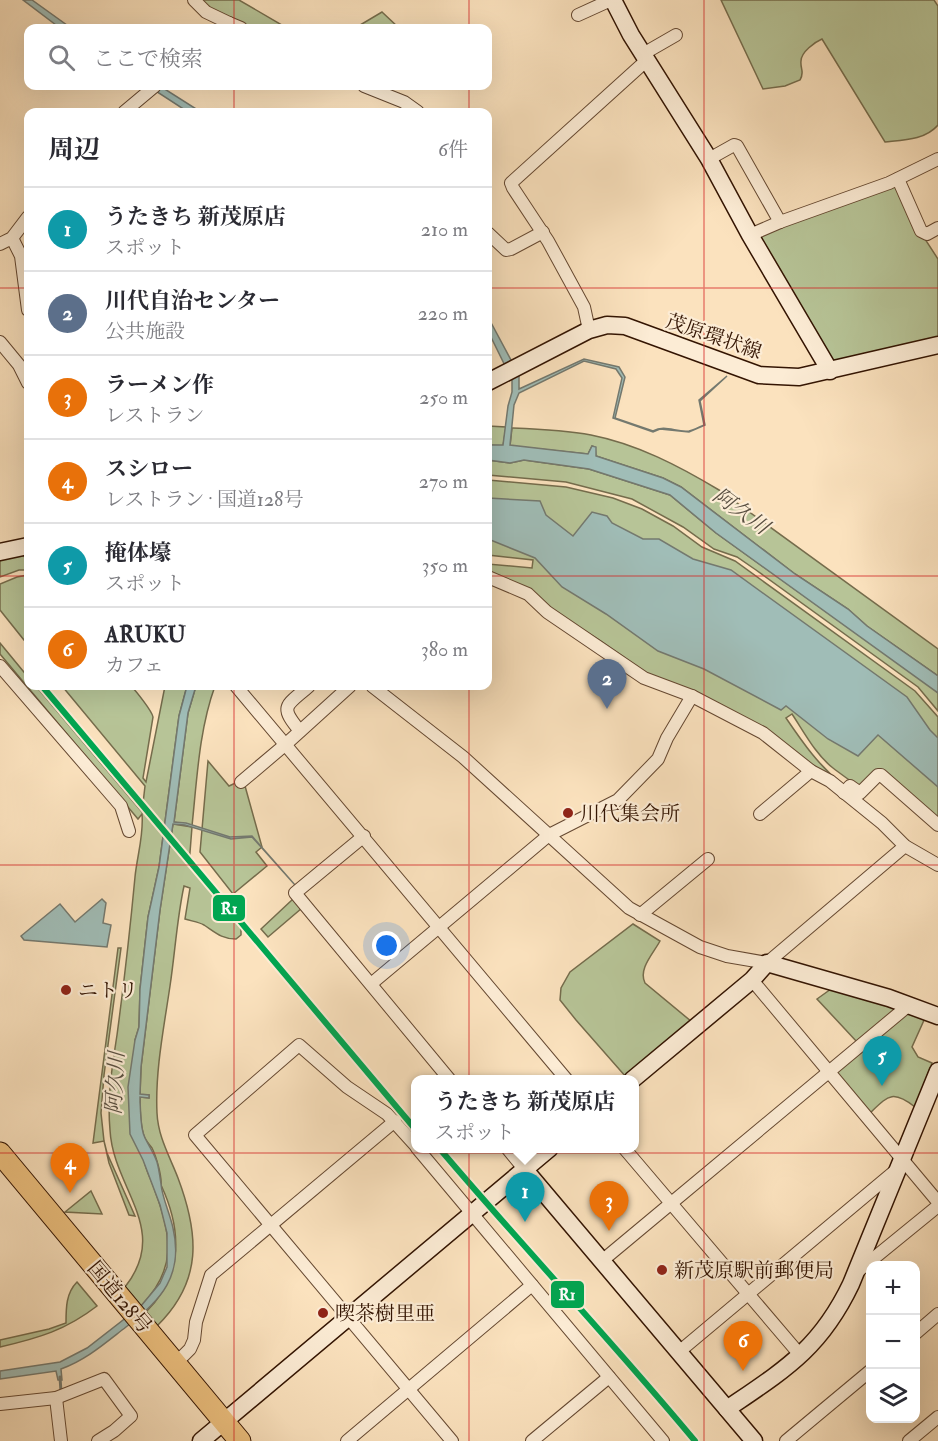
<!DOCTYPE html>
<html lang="ja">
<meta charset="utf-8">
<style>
:root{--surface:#fff;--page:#f7f7f7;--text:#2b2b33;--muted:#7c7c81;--line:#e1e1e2;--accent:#8f2418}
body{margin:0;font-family:"IM FELL Double Pica","Noto Serif JP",serif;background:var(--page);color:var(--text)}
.controls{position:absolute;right:18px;bottom:18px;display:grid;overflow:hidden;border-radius:12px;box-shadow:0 6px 24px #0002}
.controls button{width:54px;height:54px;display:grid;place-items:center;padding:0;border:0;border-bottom:2px solid var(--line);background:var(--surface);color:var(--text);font:30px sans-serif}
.you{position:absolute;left:387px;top:946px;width:21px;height:21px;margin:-15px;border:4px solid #fff;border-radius:50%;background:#1a73e8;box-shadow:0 0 0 9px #1a73e833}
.badge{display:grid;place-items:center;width:39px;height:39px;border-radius:50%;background:var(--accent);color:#fff;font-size:20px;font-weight:700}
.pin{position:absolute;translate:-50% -50px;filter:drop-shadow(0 2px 3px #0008)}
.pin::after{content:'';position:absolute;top:32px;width:21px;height:18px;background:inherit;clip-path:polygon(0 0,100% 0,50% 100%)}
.popup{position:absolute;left:411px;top:1075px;width:228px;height:78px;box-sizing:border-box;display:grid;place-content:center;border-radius:12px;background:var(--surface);filter:drop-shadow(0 2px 4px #0005);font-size:20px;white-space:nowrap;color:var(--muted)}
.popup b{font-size:22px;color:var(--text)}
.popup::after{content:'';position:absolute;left:50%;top:100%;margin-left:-12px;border:12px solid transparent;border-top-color:var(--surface)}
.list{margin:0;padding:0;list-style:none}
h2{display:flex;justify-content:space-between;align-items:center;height:78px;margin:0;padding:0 24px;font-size:26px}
h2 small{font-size:20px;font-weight:400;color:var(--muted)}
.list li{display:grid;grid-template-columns:39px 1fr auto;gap:18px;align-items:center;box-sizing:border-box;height:84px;padding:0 24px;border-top:2px solid var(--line)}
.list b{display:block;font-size:22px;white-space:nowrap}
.list p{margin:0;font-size:20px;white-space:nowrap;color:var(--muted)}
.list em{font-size:20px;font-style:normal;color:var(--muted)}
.icon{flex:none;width:33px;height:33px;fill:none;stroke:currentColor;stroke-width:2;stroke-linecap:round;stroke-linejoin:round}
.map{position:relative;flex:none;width:938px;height:1441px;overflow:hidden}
.search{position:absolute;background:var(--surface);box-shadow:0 6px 24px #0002;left:24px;top:24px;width:468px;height:66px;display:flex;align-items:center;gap:15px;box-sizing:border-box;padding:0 21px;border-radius:12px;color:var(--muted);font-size:22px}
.panel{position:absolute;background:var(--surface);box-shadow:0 6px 24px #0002;left:24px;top:108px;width:468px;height:582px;border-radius:12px}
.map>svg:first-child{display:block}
.green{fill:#b7c497;stroke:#756c4c;stroke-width:1.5}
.water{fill:#a0bdb7;stroke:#74796f;stroke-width:1.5}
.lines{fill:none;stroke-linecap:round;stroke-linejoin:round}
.stream{stroke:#74796f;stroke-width:3}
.street-casing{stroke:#654831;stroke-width:14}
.secondary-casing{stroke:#331402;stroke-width:19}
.highway-casing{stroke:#331402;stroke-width:23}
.street{stroke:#fcecd5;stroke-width:12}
.secondary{stroke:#fcecd5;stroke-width:16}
.highway{stroke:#eec17f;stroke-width:21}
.rail-1-casing{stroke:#fcecd5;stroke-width:10}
.rail-1{stroke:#00a651;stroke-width:6}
.grid{fill:none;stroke:#d62828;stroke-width:1.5;stroke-opacity:0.55}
.poi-dot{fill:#8f2418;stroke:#fcecd5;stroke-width:2}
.labels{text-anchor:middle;stroke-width:4.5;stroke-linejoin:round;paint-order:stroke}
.street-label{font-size:20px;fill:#331402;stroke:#fcecd5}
.poi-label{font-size:20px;fill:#331402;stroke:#fcecd5;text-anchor:start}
.water-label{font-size:21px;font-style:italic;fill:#594f41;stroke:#fcecd5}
.line-badge{stroke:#fcecd5;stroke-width:2}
.badge-label{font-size:16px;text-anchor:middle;font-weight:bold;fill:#fff}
</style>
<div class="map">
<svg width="938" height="1441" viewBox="0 0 938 1441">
<rect width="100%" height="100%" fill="#fbe2be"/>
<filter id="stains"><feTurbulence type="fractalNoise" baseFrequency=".00333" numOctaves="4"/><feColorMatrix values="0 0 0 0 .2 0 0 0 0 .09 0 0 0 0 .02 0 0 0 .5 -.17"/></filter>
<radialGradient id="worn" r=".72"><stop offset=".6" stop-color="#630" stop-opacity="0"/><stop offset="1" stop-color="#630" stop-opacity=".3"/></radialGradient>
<g class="green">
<path d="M198,0H239L287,28H249L230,20Z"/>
<path d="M721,0H934L938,6V125C925,140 904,140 885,142L822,39C815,42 801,52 801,61C800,69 805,72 800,80L785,86L763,89Z"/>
<path d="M382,12L399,28H355Z"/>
<path d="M898,179L921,233L938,259V339L840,361L830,360L750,235Z"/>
<path d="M488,426L506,427L503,446L488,445Z"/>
<path d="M512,428C538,429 565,430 591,435C637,444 679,466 719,490L938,649V676L867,626L848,609L795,574L681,487L663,478L596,456L595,447L592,446L588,454L510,446Z"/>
<path d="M488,460L510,463L524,460L589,469L670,495L716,533L934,689L938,693V711L918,687L756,570L737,557L714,549L683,527L632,499L566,482L488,475Z"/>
<path d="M488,480L566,487L613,498L642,509L673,526L702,547L735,561L915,691L938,717V820L879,769L860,788C851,781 842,775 833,768C816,755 804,732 792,714L786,718C803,743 819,766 843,785L648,674L599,640L488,571V564L532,568L533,560L488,555Z"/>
<path d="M22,554L28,561V570H19L0,577V558Z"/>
<path d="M28,575V645L0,610V584L17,577Z"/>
<path d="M0,643L28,677V686H36L142,812L145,786L62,686H131C136,691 152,711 153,717L143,778L146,782L165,686H187L179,716L159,867L148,917L140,989L139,1027L135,1040C137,1068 139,1096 141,1123C142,1135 141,1149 144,1160C146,1171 152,1181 155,1191C172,1236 177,1269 141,1306L125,1287C171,1229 113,1189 110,1130C107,1096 112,1068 117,1035C124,983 130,930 135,877C137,856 144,835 142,814L138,819L0,654Z"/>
<path d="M196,686H215C199,730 197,779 192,826L174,822L188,713Z"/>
<path d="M208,761L229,786L240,781L245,786L262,847L256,852L267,866L233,894L200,852Z"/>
<path d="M173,824L192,827L189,865L241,926V935L236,939C222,939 216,933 204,925C199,922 191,921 185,919L190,888L184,886C177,918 175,953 170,986C164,1027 155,1071 157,1113C158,1137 170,1157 178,1178C199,1234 203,1281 157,1326L146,1312C183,1275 182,1230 161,1185C162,1176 156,1156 152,1148C149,1144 145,1140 144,1136C140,1125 140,1109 140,1097L149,1098V1095H140L141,1067L160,910Z"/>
<path d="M293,899L302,908L268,937L261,929Z"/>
<path d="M633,924L660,941C653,954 638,969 645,983L692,1022L626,1077L576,1020L560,1000L561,988L570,972Z"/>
<path d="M118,948H121L104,1075L101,1113L104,1141L107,1153L135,1216L129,1215L109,1163L104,1141L93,1143Z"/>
<path d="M831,989L898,1008L857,1042L817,999Z"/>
<path d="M908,1012L925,1018L912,1047L918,1057L932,1063L915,1107C892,1089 888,1096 869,1114L834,1073Z"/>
<path d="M91,1191L102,1214L65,1212Z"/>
<path d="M77,1282L97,1306C66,1330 39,1338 0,1347V1340L49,1329L66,1323C66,1308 66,1293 77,1282Z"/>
</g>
<g class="water">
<path d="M23,0H32L71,28H60Z"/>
<path d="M148,86H160L201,112H188Z"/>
<path d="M488,317L519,375V389L584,359L619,367L625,377L615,418L653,431C665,424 677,433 689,431C694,430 699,427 704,425L699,400L727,376L700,401L705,425L689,432L660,429L653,432L613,418L622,378L616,369L584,361L519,393L514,405L510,445L588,454L592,446L596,447V456L663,478L681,487L795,574L848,609L867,626L938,676V693L716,533L670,495L589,469L524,460L510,463L488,460V445H503L508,406L512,392V380L488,331Z"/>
<path d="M488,498L540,501L546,515L573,536L592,512L607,516L612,523L643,539H659L693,559L731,570L907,697L930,730L938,738V787L878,735L858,756L828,739L786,706L781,710L704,669L658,651L606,614L562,587L535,558L488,539Z"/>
<path d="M187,686H196L188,713L174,822L186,823L230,837L252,836L295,885L252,837L231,839L185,825L173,824L160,910L141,1067L140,1094L149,1095V1098L140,1097V1102C141,1113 140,1128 145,1138C149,1146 154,1153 157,1162C159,1169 160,1177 161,1184C162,1197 170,1214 173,1228C184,1275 161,1301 126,1327C104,1344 86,1360 61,1369L62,1380H58L56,1371L0,1379V1371L60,1362L87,1348L141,1306L160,1283L167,1267V1233L160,1205L143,1160L130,1134L128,1087L135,1040L139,1027L140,989L148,917L159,867L179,716Z"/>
<path d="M102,899L106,903L103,923L111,925L107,947L24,940L21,936L60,904L75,922Z"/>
</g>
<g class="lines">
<path class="stream" d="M60,1377L61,1392"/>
<defs>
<g id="street">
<path d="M194,0L206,12L229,23L223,28"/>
<path d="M578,15L611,0"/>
<path d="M229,23L241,28"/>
<path d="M643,54L676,35"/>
<path d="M364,86L404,102L418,112"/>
<path d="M124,112L155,86"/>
<path d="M709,159L734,145L737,146L780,222L750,235"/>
<path d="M898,179L921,231L927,234L938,228"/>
<path d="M780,222L889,183L938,159"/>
<path d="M488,233L506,250L511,249L543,232"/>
<path d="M12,238L21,256L28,310"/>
<path d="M0,244L12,238L28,217"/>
<path d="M589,330L584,307L548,241L513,188L511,183L647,60"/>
<path d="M0,342L19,365L28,383"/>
<path d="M488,577L528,594L547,612L644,678L692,696L763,733L811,771L830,781L882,823L905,846L938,865"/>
<path d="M0,666L121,806L129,831"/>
<path d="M236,686L567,1080"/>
<path d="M372,686L463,757L629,908L700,947L727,956L767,963L905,846"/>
<path d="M300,731C278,705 287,706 309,686"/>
<path d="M241,782L286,744L350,686"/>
<path d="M844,793L850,786L860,793L878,775H881L938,825"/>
<path d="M760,814L811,771"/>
<path d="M364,836L295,893L450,1080"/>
<path d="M640,915L708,859"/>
<path d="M752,980L938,1202"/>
<path d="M371,984L549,835L618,800L658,759L667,738L692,696"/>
<path d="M416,1146L387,1114L347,1087L299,1045L195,1135L452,1441"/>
<path d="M417,1148L663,1441"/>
<path d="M507,1148L525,1170"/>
<path d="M624,1148L801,1356"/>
<path d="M603,1260L909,1005"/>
<path d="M857,1272L938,1206"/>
<path d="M916,1333L938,1314"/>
<path d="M680,1351L895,1171"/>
<path d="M183,1356L190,1349L194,1340L196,1322L211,1275L395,1121"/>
<path d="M56,1398L61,1441"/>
<path d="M0,1404L56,1398L104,1379L131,1416L114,1431L98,1441"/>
<path d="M347,1441L532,1285"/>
<path d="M532,1441L609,1377"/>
<path d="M786,1441L870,1371"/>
<path d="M909,1441L938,1417"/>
</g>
<g id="secondary">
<path d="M613,0L631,35L709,159L750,235L830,371"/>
<path d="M488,382L589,330L607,325L625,326L759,375L799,377L938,345"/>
<path d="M0,552L28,546"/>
<path d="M632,1080L752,980L767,963L889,998L938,1016"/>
<path d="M525,1170L754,1441"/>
<path d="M727,1409C784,1370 820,1349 851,1284L938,1071"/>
<path d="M201,1441L550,1148"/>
</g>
<path id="highway" d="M0,1153L240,1441"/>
</defs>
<use href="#street" class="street-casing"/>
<use href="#secondary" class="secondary-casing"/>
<use href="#highway" class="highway-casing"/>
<use href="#street" class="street"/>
<use href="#secondary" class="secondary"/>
<use href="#highway" class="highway"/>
<defs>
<g id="rail-1">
<path d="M42,686L416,1130"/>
<path d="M439,1148C523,1247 612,1341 695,1441"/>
</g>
</defs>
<use href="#rail-1" class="rail-1-casing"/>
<use href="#rail-1" class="rail-1"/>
</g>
<path class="grid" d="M234,0V28M469,0V28M704,0V1441M234,86V112M469,86V112M0,288H28M488,288H938M0,576H28M488,576H938M234,686V1441M469,686V1441M0,865H938M0,1153H938"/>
<g class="poi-dot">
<circle cx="568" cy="813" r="6"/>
<circle cx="66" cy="990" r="6"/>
<circle cx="662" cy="1270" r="6"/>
<circle cx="323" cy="1313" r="6"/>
</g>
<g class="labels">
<g class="street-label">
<text transform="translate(714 336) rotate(19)" y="7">茂原環状線</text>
<text transform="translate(120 1297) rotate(50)" y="7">国道128号</text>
</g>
<g class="poi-label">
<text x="580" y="820">川代集会所</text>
<text x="78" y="997">ニトリ</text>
<text x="674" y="1277">新茂原駅前郵便局</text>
<text x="335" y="1320">喫茶樹里亜</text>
</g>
<g class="water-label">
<text transform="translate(741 511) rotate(36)" y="7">阿久川</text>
<text transform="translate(115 1083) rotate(-87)" y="7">阿久川</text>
</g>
</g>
<g class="line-badge">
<rect x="212" y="894" width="34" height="28" rx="6" fill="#00a651"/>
<rect x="550" y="1280" width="35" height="29" rx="6" fill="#00a651"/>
</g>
<g class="badge-label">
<text x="229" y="914">R1</text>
<text x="567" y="1300">R1</text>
</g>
<rect width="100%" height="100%" filter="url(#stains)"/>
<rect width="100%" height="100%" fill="url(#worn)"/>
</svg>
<div class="controls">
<button>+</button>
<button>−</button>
<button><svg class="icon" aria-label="layers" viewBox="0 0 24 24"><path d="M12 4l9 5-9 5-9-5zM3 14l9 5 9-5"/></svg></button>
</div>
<div class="you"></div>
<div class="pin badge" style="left:525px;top:1222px;background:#0f9aa8">1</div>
<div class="popup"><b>うたきち 新茂原店</b>スポット</div>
<div class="pin badge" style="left:607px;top:709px;background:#5c6f8a">2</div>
<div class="pin badge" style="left:609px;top:1231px;background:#e8710a">3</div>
<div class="pin badge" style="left:70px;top:1193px;background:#e8710a">4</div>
<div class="pin badge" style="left:882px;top:1086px;background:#0f9aa8">5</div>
<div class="pin badge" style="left:743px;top:1371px;background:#e8710a">6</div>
<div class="search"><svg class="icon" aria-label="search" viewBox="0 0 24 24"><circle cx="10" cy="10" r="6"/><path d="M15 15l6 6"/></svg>ここで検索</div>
<section class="panel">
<h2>周辺<small>6件</small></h2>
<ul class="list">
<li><span class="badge" style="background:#0f9aa8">1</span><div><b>うたきち 新茂原店</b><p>スポット</p></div><em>210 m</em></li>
<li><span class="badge" style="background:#5c6f8a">2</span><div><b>川代自治センター</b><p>公共施設</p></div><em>220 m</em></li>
<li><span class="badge" style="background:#e8710a">3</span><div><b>ラーメン作</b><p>レストラン</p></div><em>250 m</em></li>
<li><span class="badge" style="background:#e8710a">4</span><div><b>スシロー</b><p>レストラン · 国道128号</p></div><em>270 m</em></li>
<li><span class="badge" style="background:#0f9aa8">5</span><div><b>掩体壕</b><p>スポット</p></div><em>350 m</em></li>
<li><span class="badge" style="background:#e8710a">6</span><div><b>ARUKU</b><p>カフェ</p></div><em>380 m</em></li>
</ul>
</section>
</div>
